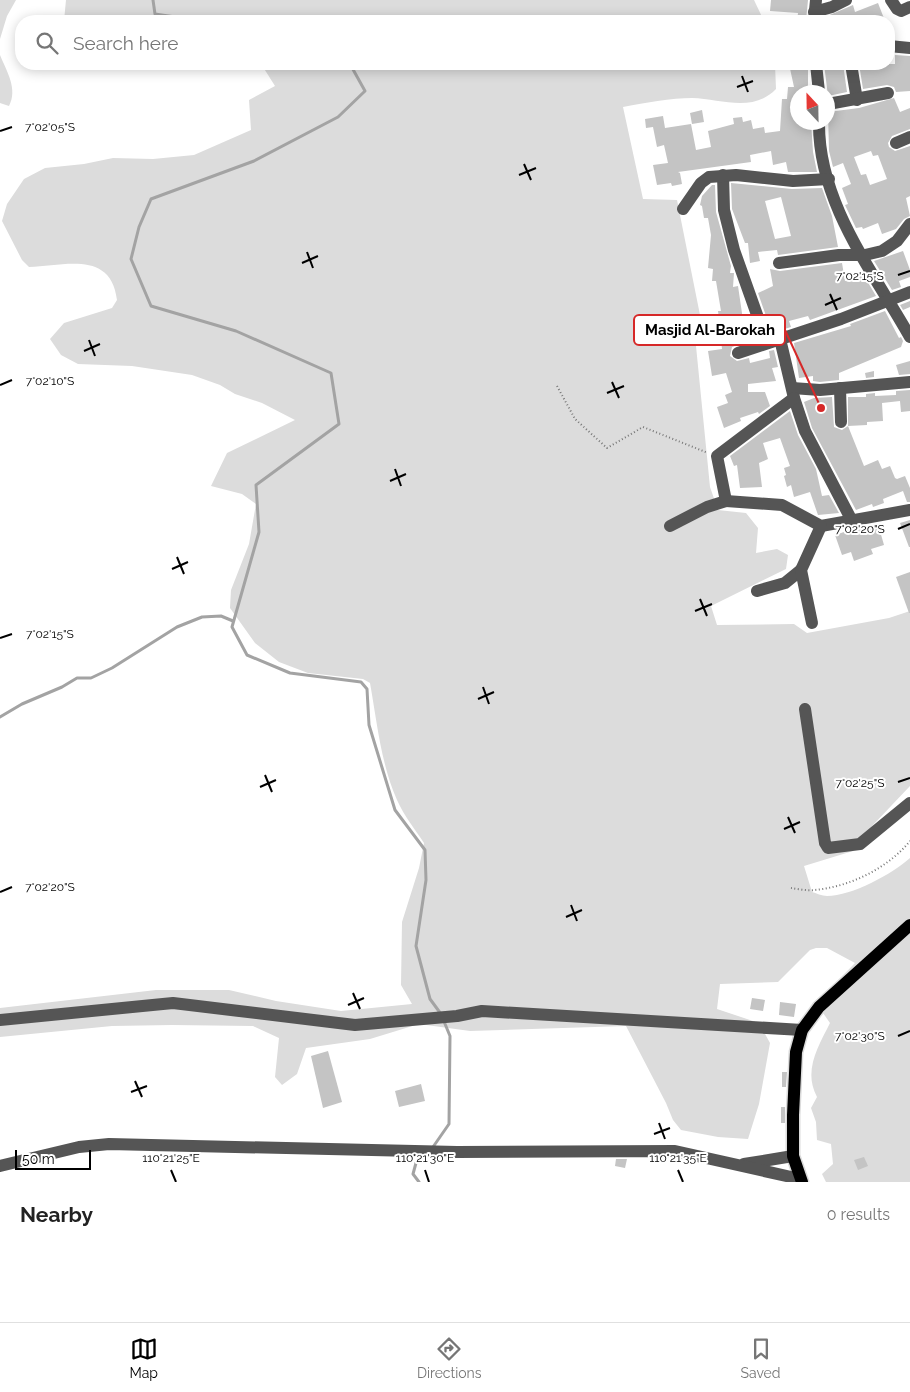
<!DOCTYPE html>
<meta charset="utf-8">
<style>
:root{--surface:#fff;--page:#f6f6f6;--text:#222;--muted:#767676;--line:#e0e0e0;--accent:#000}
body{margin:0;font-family:Raleway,sans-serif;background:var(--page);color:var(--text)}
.compass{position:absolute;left:790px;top:85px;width:45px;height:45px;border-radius:50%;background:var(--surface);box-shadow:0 2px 12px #0003;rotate:338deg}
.scale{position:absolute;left:15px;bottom:12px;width:76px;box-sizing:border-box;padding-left:5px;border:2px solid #000;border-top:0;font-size:14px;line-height:18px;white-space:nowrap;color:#000;-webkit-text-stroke:4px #fff;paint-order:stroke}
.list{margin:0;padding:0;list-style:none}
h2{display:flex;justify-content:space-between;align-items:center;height:65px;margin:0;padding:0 20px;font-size:21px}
h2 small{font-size:16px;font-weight:400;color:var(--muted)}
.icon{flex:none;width:28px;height:28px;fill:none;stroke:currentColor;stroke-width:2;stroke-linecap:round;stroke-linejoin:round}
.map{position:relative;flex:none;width:910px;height:1182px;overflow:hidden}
.search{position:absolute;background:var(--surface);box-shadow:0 2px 12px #0003;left:15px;right:15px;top:15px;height:55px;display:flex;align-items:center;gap:12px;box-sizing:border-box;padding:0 18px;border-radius:20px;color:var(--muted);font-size:19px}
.sheet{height:140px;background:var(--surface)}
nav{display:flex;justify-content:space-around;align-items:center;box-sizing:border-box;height:70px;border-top:1px solid var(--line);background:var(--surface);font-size:14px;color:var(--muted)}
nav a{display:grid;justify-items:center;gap:2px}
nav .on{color:var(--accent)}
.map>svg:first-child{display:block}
.green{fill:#dcdcdc}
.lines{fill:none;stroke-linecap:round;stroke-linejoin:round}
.stream{stroke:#a3a3a3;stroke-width:3}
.building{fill:#c4c4c4;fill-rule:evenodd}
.major-casing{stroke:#dbdbdb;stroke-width:15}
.path{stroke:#777;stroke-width:2;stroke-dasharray:1 2.5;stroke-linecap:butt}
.minor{stroke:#555;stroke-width:12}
.major{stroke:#000;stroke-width:12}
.ticks{fill:none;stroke:#000;stroke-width:2}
.ticks-label{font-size:12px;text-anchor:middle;fill:#000;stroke:#fff;stroke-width:4;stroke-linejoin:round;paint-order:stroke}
.leader{fill:none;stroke:#d62828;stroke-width:2}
.callout-dot{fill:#d62828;stroke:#fff;stroke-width:2}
.callout{fill:#fff;stroke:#d62828;stroke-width:2}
.callout-label{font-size:15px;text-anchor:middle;font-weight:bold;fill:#000}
</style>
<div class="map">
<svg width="910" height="1182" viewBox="0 0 910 1182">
<rect width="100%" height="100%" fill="#fff"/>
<g class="green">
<path d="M0,0H16L7,16L0,39Z"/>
<path d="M66,0H754L764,21H64Z"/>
<path d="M0,55C7,72 18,89 9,106L0,103Z"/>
<path d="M256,64H775L776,89C753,113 721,99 692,98C673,98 642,103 623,107L643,199L677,200L705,340L696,346L710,487L718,510L746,513L758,528L756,553L777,549L788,555L786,569L711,606L717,625L794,624L807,633L889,618L910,611V786L873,825L853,851L804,866L812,892C816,893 822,896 827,896C852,896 892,874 910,858V1182H826L822,1174L833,1164L831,1144L817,1140L816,1122L811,1108L817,1097C803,1071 818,1047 830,1023L816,1003L855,963L827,948H816L810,950L778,982L720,984L717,1009L759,1023L770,1043L759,1104L748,1139L718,1137L681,1130L673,1120L666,1103L626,1026L470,1031L419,1024L370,1039L306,1048L297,1074L282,1085L275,1077L279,1038L253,1026L172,1025L112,1026L0,1037V1008L156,990H229L276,1001L341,1011L412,1004L401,985L402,922L419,868L424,843C415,829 404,816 397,800C381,764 377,722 370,683L363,679L308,673L279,662L255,643L230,608L231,590L249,544L256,504L242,494L211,486L227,453L295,420L262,403L235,394L220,385L192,375L132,366L78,364L61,355L50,339L64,323L112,308L117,300C111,250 64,266 29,267L22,260L2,221L7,204L24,179L45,168L84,164L113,158L153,159L194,155L251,130L249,100L275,86L263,67Z"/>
</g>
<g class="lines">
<g class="stream">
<path d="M153,0L155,14L202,21"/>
<path d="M350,64L365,91L338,117L254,161L151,199L139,227L131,259L151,306L236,331L331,373L339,424L256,485L259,532L232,627L247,655L290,673L361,682L367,689L369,725L395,810L425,850L426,880L416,946L430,999L441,1014"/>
<path d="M0,717L22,704L62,687L77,678H91L112,668L177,627L202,617L221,616L233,621"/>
<path d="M433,1147L449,1124L450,1036L443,1019"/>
<path d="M419,1182L413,1174L416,1163L426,1155"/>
</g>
</g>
<g class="building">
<path d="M771,0H808L806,21H797L798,13L770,11Z"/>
<path d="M878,3L885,21H826L825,17L853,5L855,12Z"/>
<path d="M895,55L910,56V91L896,92L894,87L887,85L863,89L859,64H895Z"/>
<path d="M789,64H808V92H798V122H811L813,152L817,172H788L786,162L773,165L771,151L750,155L751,162L678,172L680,173L682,184L672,186L671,183L657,185L653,165L668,163L664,145L657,147L653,127L646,128L645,119L663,116L665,128L691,124L696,150L711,147L708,131L734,124L733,118L742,117L743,122L751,120L753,129L764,127L765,133L780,131L782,99H787L788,87H794Z"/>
<path d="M824,64H843L847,92L828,96Z"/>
<path d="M894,98L900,112L910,108V129L892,136L888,143L889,147L895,151L910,146V196L906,198L910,216L904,219L896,229L882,234L878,223L863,229L862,227L856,228L845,205L848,204L842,188L851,184L843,163L833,167L829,151L828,112L859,108ZM871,151L873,156L878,155L887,179L870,185L866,174L861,175L854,157Z"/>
<path d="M702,110L704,122L692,124L690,113Z"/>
<path d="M731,183L792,189L822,188L832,216L838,247L778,255L777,250L758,252L760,261L750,263L748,243H745L732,209ZM781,197L791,236L775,239L765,201Z"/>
<path d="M712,185H715L716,212L731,266L730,273H734L733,287L738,286L743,320L749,317L757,338L732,347L730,356L737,361L749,358L750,363L770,358L769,351L774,350L778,367L772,368L776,381L748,384V392H765L770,406L759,414L758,412L740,418L741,421L724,428L717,407L728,403L725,395L732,392L726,373L712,376L708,351L722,349L721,340L735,338L728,318L719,319L718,311H721L716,281H712L713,269L708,268L711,235L708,218H704L702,206L700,205L702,196Z"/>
<path d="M903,251L910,270V277L899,281L901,287L892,290L874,261Z"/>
<path d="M842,263L845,281L859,278L858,276L863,274L876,296L810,320L808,316L789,321L791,327L772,333L758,293L773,286L770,269L780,271Z"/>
<path d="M910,301V307L903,310L900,305Z"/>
<path d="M885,311L899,338L901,337L903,341L901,347L839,373V380L820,382L813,381V376L799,378L794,343L851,326L850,324Z"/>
<path d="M910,361V374L899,375L896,365Z"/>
<path d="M874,371V377L866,378L865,373Z"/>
<path d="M910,390V411L901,412L900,401L882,403L883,421L867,422V425L848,426V397H866V394L875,393V396L896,395V391Z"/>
<path d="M832,397L834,427L842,430L848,426L864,466L878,460L882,469L890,466L895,478L897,479L905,476L910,488V502H907L903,491L883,499L884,503L873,507L872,504L856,510L812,428L805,405L804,402L814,398Z"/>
<path d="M790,411L798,435L816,469L822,496L829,495L839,513L818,515L810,492L794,497L791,485L787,487L784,476L786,475L784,468L790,466L780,438L763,443L768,459L759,463L762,487L740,488L737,465L734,466L730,456Z"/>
<path d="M910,520V547H909L900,523Z"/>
<path d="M878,524L884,545L871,549L873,554L854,561L851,552L842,555L835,535L844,532L845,534Z"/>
<path d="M910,572V613H909L896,577Z"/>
<path d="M752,998L765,1000L763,1011L750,1009Z"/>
<path d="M780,1002L796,1004L794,1017L779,1015Z"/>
<path d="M328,1051L342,1102L323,1108L311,1056Z"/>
<path d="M782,1072H787L786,1087H782Z"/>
<path d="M421,1084L425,1101L399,1107L395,1091Z"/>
<rect x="781" y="1107" width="4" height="16"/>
<path d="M864,1157L868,1166L858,1170L854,1160Z"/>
<path d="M616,1159H627L625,1168L615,1166Z"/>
</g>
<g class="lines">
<defs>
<path id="major" d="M802,1182L793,1156V1115L796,1052L802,1030L819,1007L910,925"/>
</defs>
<use href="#major" class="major-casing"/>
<g class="path">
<path d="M557,386L575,419L607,448L643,427L708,453"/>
<path d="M791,888C798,889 807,891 814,890C850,887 888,868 910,841"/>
</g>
<g class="minor">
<path d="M891,0L897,9L901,11L910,7"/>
<path d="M814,12L832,7L846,0"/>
<path d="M814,21L816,0"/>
<path d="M889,46L910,48"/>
<path d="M816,64L819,92"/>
<path d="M851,64L857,100"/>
<path d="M828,104L888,93"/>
<path d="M819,122C818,203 873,271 910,337"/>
<path d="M896,143L910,137"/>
<path d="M723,175L724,210L734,250L767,343"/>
<path d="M683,209L701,183L709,177L736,175L793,181L829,179"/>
<path d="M779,263L839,255H865L882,251L897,241L910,224"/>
<path d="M780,339L794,398L805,431L851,519"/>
<path d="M738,353L841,319L910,292"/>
<path d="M792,388L820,390L910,382"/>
<path d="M840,388L841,422"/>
<path d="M726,501L782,505L821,526L910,510"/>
<path d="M670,526L707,507L726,501L717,456L794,398"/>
<path d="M757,591L785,583L801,570"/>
<path d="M812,623L801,570L821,526"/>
<path d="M805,709L825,843L828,848L860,844L910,803"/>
<path d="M0,1020L173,1003L355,1025L457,1016L482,1011L802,1030"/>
<path d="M744,1164L793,1156"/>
<path d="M0,1166L79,1147L109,1144L457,1152L675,1151L800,1179"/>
</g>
<use href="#major" class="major"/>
</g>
<path class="ticks" d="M742,76L748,92M737,87L753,81M0,131L12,127M524,164L531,180M519,175L536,168M307,252L313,268M302,263L318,256M898,275L910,271M830,294L837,310M825,305L841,298M89,340L95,356M84,351L100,344M612,382L619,398M0,385L12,380M607,393L624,386M395,469L401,486M390,481L406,474M898,529L910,524M177,557L184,574M172,569L188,562M700,599L707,616M695,611L712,604M0,638L12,634M483,687L489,704M478,699L494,692M265,775L272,792M898,782L910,778M260,787L276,780M788,817L795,833M784,829L800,822M0,892L12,887M571,905L577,921M566,917L582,910M353,993L360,1009M348,1005L364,998M898,1036L910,1031M135,1081L142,1097M131,1092L147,1086M659,1123L665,1139M654,1134L670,1128M171,1170L176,1182M425,1170L429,1182M678,1170L683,1182"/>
<g class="ticks-label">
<text x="50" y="131">7°02'05"S</text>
<text x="860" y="280">7°02'15"S</text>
<text x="50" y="385">7°02'10"S</text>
<text x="860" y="533">7°02'20"S</text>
<text x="50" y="638">7°02'15"S</text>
<text x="860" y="787">7°02'25"S</text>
<text x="50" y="891">7°02'20"S</text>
<text x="860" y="1040">7°02'30"S</text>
<text x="171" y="1162">110°21'25"E</text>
<text x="425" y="1162">110°21'30"E</text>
<text x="678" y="1162">110°21'35"E</text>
</g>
<path class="leader" d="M821 408L785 330"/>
<circle class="callout-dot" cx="821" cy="408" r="5"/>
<rect class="callout" x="634" y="315" width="151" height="30" rx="5"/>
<g class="callout-label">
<text x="710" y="335">Masjid Al-Barokah</text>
</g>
</svg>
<svg class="compass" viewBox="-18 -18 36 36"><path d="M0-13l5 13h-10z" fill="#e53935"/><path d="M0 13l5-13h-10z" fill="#767676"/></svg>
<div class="scale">50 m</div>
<div class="search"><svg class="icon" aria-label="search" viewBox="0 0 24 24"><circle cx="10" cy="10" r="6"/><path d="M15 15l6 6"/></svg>Search here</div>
</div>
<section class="sheet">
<h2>Nearby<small>0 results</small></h2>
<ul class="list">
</ul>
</section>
<nav>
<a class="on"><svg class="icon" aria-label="map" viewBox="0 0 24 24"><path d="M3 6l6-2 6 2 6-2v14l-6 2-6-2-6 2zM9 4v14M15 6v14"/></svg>Map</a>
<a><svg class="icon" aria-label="directions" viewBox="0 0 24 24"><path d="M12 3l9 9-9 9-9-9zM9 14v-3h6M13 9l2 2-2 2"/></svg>Directions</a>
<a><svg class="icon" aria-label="saved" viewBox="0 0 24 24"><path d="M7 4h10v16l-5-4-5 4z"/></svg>Saved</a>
</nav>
